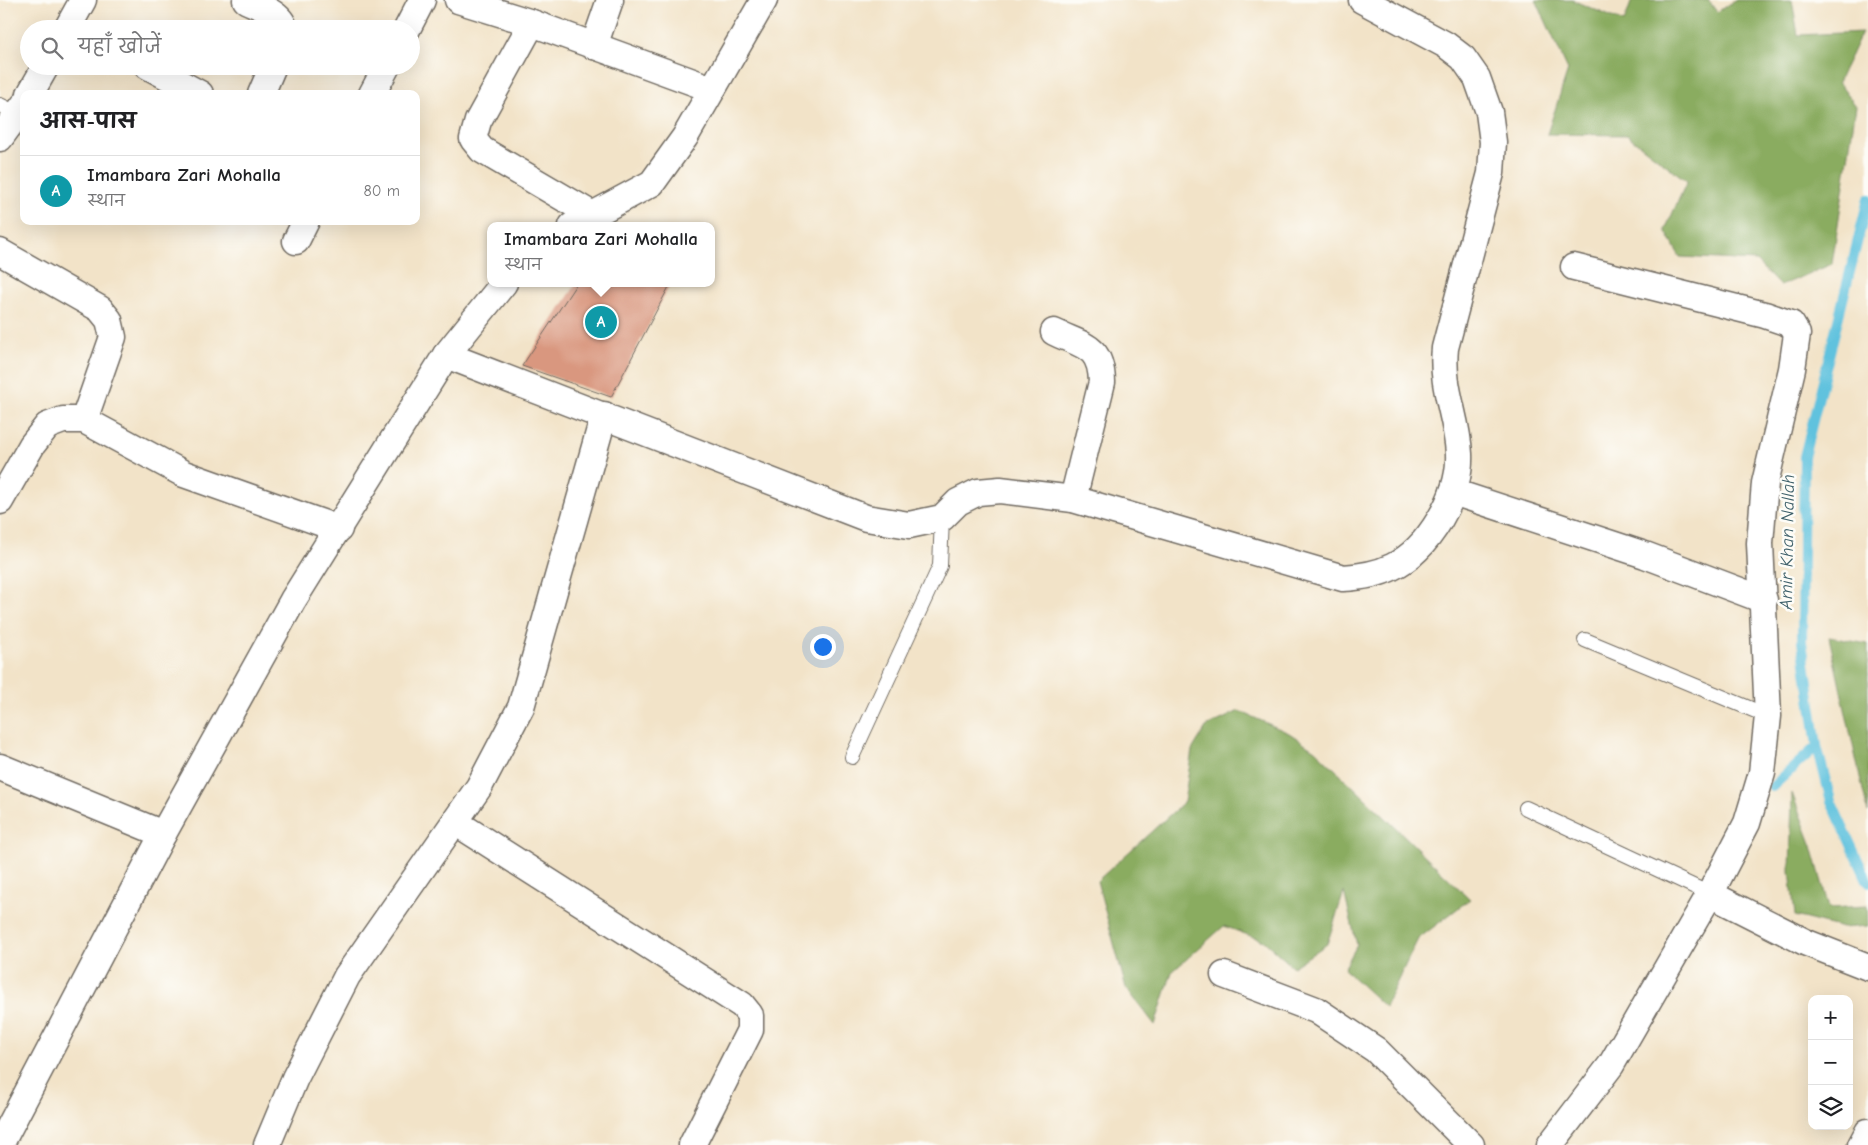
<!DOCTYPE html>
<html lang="hi">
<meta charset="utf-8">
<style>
:root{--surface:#fff;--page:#f6f6f6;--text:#202124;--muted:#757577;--line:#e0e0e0;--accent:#b45309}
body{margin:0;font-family:"Comic Neue","Playpen Sans Deva",sans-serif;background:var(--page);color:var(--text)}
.controls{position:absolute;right:15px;bottom:15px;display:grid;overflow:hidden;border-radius:10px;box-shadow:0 5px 20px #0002}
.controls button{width:45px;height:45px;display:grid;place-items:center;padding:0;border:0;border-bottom:1px solid var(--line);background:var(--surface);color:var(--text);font:25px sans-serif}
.you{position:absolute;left:822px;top:646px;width:18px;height:18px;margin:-12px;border:4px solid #fff;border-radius:50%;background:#1a73e8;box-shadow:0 0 0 8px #1a73e833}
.badge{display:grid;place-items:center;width:32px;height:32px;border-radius:50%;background:var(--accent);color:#fff;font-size:16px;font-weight:700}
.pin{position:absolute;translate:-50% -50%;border:2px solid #fff;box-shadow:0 1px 5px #0006}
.popup{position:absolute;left:487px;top:222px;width:228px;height:65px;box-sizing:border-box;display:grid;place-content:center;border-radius:10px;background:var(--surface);filter:drop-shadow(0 1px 4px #0005);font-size:16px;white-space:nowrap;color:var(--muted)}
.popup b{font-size:19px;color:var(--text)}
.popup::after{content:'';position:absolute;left:50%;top:100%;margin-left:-10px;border:10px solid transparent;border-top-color:var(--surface)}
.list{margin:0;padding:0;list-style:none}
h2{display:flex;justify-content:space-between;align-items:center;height:65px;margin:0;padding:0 20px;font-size:21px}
h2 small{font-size:16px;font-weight:400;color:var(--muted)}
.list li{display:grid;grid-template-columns:32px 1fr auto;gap:15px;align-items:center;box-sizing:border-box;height:70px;padding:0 20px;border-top:1px solid var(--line)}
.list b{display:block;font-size:19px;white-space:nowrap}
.list p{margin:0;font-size:16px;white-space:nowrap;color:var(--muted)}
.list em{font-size:16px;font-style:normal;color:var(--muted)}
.icon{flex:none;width:28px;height:28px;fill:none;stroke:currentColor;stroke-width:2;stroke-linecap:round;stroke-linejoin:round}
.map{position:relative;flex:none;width:1868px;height:1145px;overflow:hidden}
.search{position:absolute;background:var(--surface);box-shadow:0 5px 20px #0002;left:20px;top:20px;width:400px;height:55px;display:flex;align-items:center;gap:12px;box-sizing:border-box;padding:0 18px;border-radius:28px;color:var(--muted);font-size:19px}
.panel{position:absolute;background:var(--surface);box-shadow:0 5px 20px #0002;left:20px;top:90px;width:400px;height:135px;border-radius:10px}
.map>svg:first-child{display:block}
.forest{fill:#8aac61;stroke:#5a6c46}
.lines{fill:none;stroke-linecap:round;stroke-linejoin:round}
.stream{stroke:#60c2de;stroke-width:10}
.building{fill:#d9977f}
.lane-casing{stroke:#716b62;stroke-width:16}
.street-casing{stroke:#716b62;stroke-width:29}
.lane{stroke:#fff;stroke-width:14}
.street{stroke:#fff;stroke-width:26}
.labels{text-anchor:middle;stroke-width:5;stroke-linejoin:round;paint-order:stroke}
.water-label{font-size:18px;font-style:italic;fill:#3e606a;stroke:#fdfcf7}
</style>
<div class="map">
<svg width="1868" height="1145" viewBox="0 0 1868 1145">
<rect width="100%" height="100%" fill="#fdfcf7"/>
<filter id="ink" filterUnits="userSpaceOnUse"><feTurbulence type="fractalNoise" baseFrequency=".02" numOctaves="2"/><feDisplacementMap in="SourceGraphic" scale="10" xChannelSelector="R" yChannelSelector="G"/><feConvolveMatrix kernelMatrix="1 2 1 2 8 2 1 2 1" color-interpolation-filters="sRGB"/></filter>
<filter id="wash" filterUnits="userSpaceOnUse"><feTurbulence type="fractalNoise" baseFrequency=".0096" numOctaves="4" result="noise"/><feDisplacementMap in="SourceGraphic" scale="20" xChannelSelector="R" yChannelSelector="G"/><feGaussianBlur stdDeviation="1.12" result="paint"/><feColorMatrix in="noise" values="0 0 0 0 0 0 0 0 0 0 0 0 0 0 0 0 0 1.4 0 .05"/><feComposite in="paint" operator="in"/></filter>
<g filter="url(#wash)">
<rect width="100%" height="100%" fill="#f2e3c8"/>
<g class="forest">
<path d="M1536,0H1572L1624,22L1632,0H1708L1717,12L1736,0H1792L1798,35L1862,32L1838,82L1856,106L1832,264L1780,286L1756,261L1680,257L1665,230L1687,181L1627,135L1547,134L1568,70Z"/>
<path d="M1829,637L1868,644V813Z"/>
<path d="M1239,711L1289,733L1315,750L1470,899L1418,939L1385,1007L1344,969L1357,945L1344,892L1327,944L1293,967L1264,941L1224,926L1172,972L1155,1025L1126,988L1097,881L1184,802L1192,750L1206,727Z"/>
<path d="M1792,793L1812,846L1829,908L1867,906L1868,926L1842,928L1795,916L1790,871Z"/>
</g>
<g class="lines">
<g class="stream">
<path d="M1868,199L1804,457L1802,642L1817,746L1831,801L1868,882"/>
<path d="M1772,787L1817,746"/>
</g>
</g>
<g id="blocks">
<path class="building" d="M577,283H671L611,397L522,366Z"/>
</g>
</g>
<g filter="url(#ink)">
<use href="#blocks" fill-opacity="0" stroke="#716b62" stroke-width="1"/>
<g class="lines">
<defs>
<g id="lane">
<path d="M0,105L19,114"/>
<path d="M1585,640L1768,716"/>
<path d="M852,757L940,566L942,518"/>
<path d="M1526,808L1710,894"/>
</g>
<g id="street">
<path d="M246,0C258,6 283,14 284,29"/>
<path d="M458,0L532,23L712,89"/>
<path d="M532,23L478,121L473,139L482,150L591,214"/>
<path d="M67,29L83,0"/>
<path d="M407,29L422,0"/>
<path d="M594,46L610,0"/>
<path d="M148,66L200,94"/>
<path d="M30,94L46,66"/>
<path d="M261,94L273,66"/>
<path d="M372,94L387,66"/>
<path d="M0,138L24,105"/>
<path d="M572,226L652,183L685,137L764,0"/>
<path d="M296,241L306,221"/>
<path d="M0,252L100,309L109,320L113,337L84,420"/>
<path d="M1054,332C1083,346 1101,345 1102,382L1073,499"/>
<path d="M446,355L866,518L909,525L942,518L958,502L978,492L1000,490L1073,499L1343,578C1360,577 1376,575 1392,567C1428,550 1461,495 1459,454C1457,415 1441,389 1445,348L1491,173L1493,142L1489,112L1477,78L1463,58L1446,45L1362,0"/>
<path d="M1453,492L1645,555L1764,600"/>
<path d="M0,501L32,445L47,426L63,420H84L184,474L339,529"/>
<path d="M0,767L163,834"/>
<path d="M455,822L742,1005L750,1015V1030L692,1145"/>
<path d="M1710,894L1807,943L1868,967"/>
<path d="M1224,975L1316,1010L1376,1050L1471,1145"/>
<path d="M0,1145L163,834L293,600L446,355L504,283"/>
<path d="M267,1145L295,1078L347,976L479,787L521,707L604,415"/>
<path d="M1550,1145L1611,1065L1710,894L1747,823L1762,773L1768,716L1760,543L1765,483L1792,369L1797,334L1791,324L1765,315L1574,267"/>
<path d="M1861,1145L1868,1132"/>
</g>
</defs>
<use href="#lane" class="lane-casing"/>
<use href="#street" class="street-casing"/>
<use href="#lane" class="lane"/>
<use href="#street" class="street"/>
</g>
</g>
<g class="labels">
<g class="water-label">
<text transform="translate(1787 542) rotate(-89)" y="6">Amir Khan Nallah</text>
</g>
</g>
</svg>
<div class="controls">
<button>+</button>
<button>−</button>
<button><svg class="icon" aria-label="layers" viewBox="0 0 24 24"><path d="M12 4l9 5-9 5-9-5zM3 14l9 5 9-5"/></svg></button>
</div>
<div class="you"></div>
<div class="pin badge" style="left:601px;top:322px;background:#0f9aa8">A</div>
<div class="popup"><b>Imambara Zari Mohalla</b>स्थान</div>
<div class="search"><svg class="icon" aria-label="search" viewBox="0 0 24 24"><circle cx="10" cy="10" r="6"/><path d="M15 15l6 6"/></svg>यहाँ खोजें</div>
<section class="panel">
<h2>आस-पास<small></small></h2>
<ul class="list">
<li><span class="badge" style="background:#0f9aa8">A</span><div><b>Imambara Zari Mohalla</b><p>स्थान</p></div><em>80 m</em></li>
</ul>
</section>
</div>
